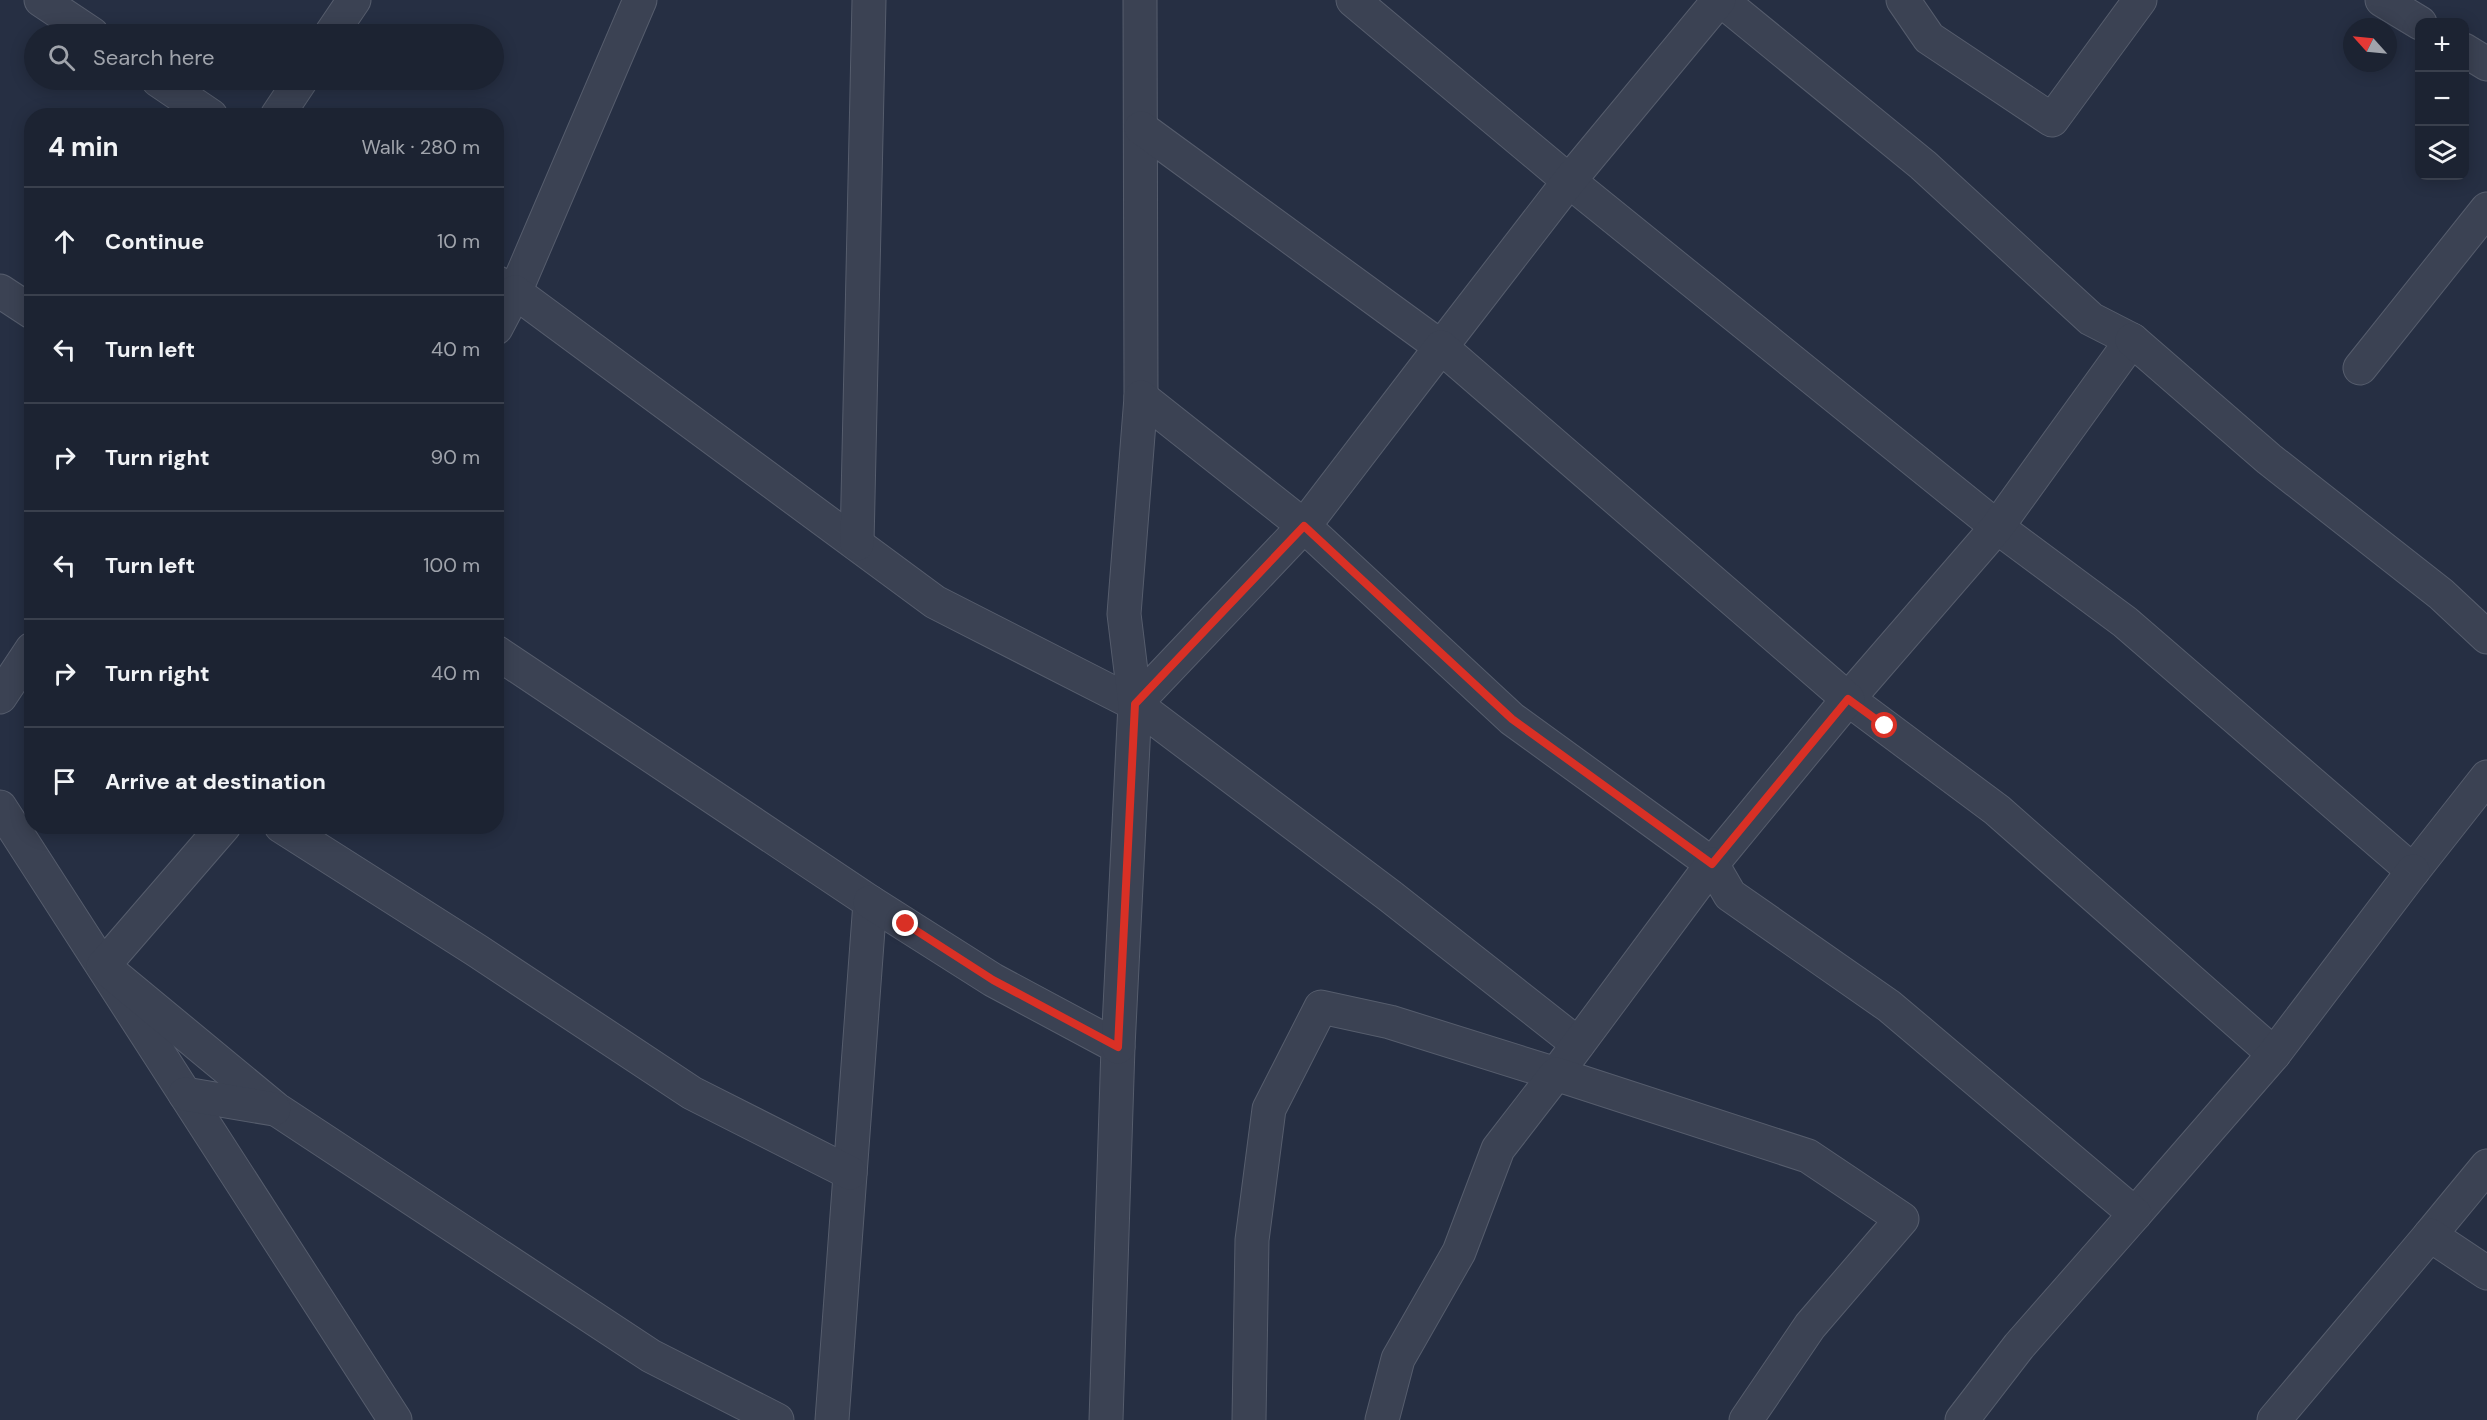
<!DOCTYPE html>
<meta charset="utf-8">
<style>
:root{--surface:#1c2332;--page:#252b3a;--text:#f1f3f6;--muted:#a0a4ac;--line:#3a404d}
body{margin:0;font-family:"DM Sans",sans-serif;background:var(--page);color:var(--text)}
.controls{position:absolute;right:18px;top:18px;display:grid;overflow:hidden;border-radius:12px;box-shadow:0 3px 15px #0003}
.controls button{width:54px;height:54px;display:grid;place-items:center;padding:0;border:0;border-bottom:2px solid var(--line);background:var(--surface);color:var(--text);font:30px sans-serif}
.compass{position:absolute;left:2343px;top:18px;width:54px;height:54px;border-radius:50%;background:var(--surface);box-shadow:0 3px 15px #0003;rotate:297deg}
.stop{position:absolute;width:18px;height:18px;margin:-14px;border:4px solid #d93025;border-radius:50%;background:#fff}
.stop.end{background:#d93025;border-color:#fff;box-shadow:0 2px 6px #0008}
.list{margin:0;padding:0;list-style:none}
h2{display:flex;justify-content:space-between;align-items:center;height:78px;margin:0;padding:0 24px;font-size:26px}
h2 small{font-size:20px;font-weight:400;color:var(--muted)}
.list li{display:grid;grid-template-columns:39px 1fr auto;gap:18px;align-items:center;box-sizing:border-box;height:108px;padding:0 24px;border-top:2px solid var(--line)}
.list b{display:block;font-size:22px;white-space:nowrap}
.list em{font-size:20px;font-style:normal;color:var(--muted)}
.icon{flex:none;width:33px;height:33px;fill:none;stroke:currentColor;stroke-width:2;stroke-linecap:round;stroke-linejoin:round}
.map{position:relative;flex:none;width:2487px;height:1420px;overflow:hidden}
.search{position:absolute;background:var(--surface);box-shadow:0 3px 15px #0003;left:24px;top:24px;width:480px;height:66px;display:flex;align-items:center;gap:15px;box-sizing:border-box;padding:0 21px;border-radius:33px;color:var(--muted);font-size:22px}
.panel{position:absolute;background:var(--surface);box-shadow:0 3px 15px #0003;left:24px;top:108px;width:480px;height:726px;border-radius:24px}
.map>svg:first-child{display:block}
.lines{fill:none;stroke-linecap:round;stroke-linejoin:round}
.minor-casing{stroke:#565d6d;stroke-width:35}
.minor{stroke:#3b4253;stroke-width:33}
.route{stroke:#d93025;stroke-width:8}
</style>
<div class="map">
<svg width="2487" height="1420" viewBox="0 0 2487 1420">
<rect width="100%" height="100%" fill="#262f43"/>
<g class="lines">
<defs>
<g id="minor">
<path d="M41,0L92,34"/>
<path d="M1140,0L1141,397"/>
<path d="M1353,0L1569,181L1997,527L2125,622L2413,871L2487,777"/>
<path d="M1721,0L1923,165L2091,319L2132,340L1997,527L1848,699L1997,810L2274,1054"/>
<path d="M1903,0L1929,38L2052,120L2140,0"/>
<path d="M2382,0L2420,23"/>
<path d="M331,34L354,0"/>
<path d="M2464,50L2487,64"/>
<path d="M158,80L211,116"/>
<path d="M277,116L301,80"/>
<path d="M1141,128L1441,347L1569,181L1719,0"/>
<path d="M496,282L515,292L640,0"/>
<path d="M0,291L32,312"/>
<path d="M496,328L515,292L935,602L1135,704"/>
<path d="M2132,340L2269,459L2441,594L2487,637"/>
<path d="M2360,368L2487,209"/>
<path d="M857,544L869,0"/>
<path d="M496,652L870,902L832,1420"/>
<path d="M0,697L32,649"/>
<path d="M0,807L395,1420"/>
<path d="M224,826L103,966L276,1109L651,1356L777,1420"/>
<path d="M281,826L476,950L692,1093L850,1173"/>
<path d="M870,902L993,980L1118,1047L1106,1420"/>
<path d="M1118,1047L1135,704L1124,614L1141,397L1304,526L1512,719L1712,864L1848,699L1441,347L1304,526L1135,704L1390,896L1578,1044"/>
<path d="M185,1094L274,1109"/>
<path d="M2135,1214L2274,1054L2413,871"/>
<path d="M2430,1235L2487,1166"/>
<path d="M1249,1420L1252,1240L1269,1109L1321,1007L1390,1022L1556,1074L1712,864L1730,895L1889,1006L2135,1214L2019,1346L1962,1420"/>
<path d="M1382,1420L1398,1359L1459,1252L1498,1149L1556,1074L1808,1156L1902,1219L1810,1326L1746,1420"/>
<path d="M2274,1420L2430,1235L2487,1273"/>
</g>
</defs>
<use href="#minor" class="minor-casing"/>
<use href="#minor" class="minor"/>
</g>
<g class="lines">
<path class="route" d="M906,924L993,980L1118,1047L1135,704L1304,526L1512,719L1712,864L1848,699L1885,726"/>
</g>
</svg>
<div class="controls">
<button>+</button>
<button>−</button>
<button><svg class="icon" aria-label="layers" viewBox="0 0 24 24"><path d="M12 4l9 5-9 5-9-5zM3 14l9 5 9-5"/></svg></button>
</div>
<svg class="compass" viewBox="-18 -18 36 36"><path d="M0-13l5 13h-10z" fill="#e53935"/><path d="M0 13l5-13h-10z" fill="#a0a4ac"/></svg>
<div class="stop" style="left:1885px;top:726px"></div>
<div class="stop end" style="left:906px;top:924px"></div>
<div class="search"><svg class="icon" aria-label="search" viewBox="0 0 24 24"><circle cx="10" cy="10" r="6"/><path d="M15 15l6 6"/></svg>Search here</div>
<section class="panel">
<h2>4 min<small>Walk · 280 m</small></h2>
<ul class="list">
<li><svg class="icon" aria-label="ahead" viewBox="0 0 24 24"><path d="M12 20V5M6 11l6-6 6 6"/></svg><div><b>Continue</b></div><em>10 m</em></li>
<li><svg class="icon" aria-label="left" viewBox="0 0 24 24"><path d="M17 20v-9H6M10 6l-5 5 5 5"/></svg><div><b>Turn left</b></div><em>40 m</em></li>
<li><svg class="icon" aria-label="right" viewBox="0 0 24 24"><path d="M7 20v-9h11M14 6l5 5-5 5"/></svg><div><b>Turn right</b></div><em>90 m</em></li>
<li><svg class="icon" aria-label="left" viewBox="0 0 24 24"><path d="M17 20v-9H6M10 6l-5 5 5 5"/></svg><div><b>Turn left</b></div><em>100 m</em></li>
<li><svg class="icon" aria-label="right" viewBox="0 0 24 24"><path d="M7 20v-9h11M14 6l5 5-5 5"/></svg><div><b>Turn right</b></div><em>40 m</em></li>
<li><svg class="icon" aria-label="arrive" viewBox="0 0 24 24"><path d="M6 21V4h12l-3 4 3 4H6"/></svg><div><b>Arrive at destination</b></div></li>
</ul>
</section>
</div>
